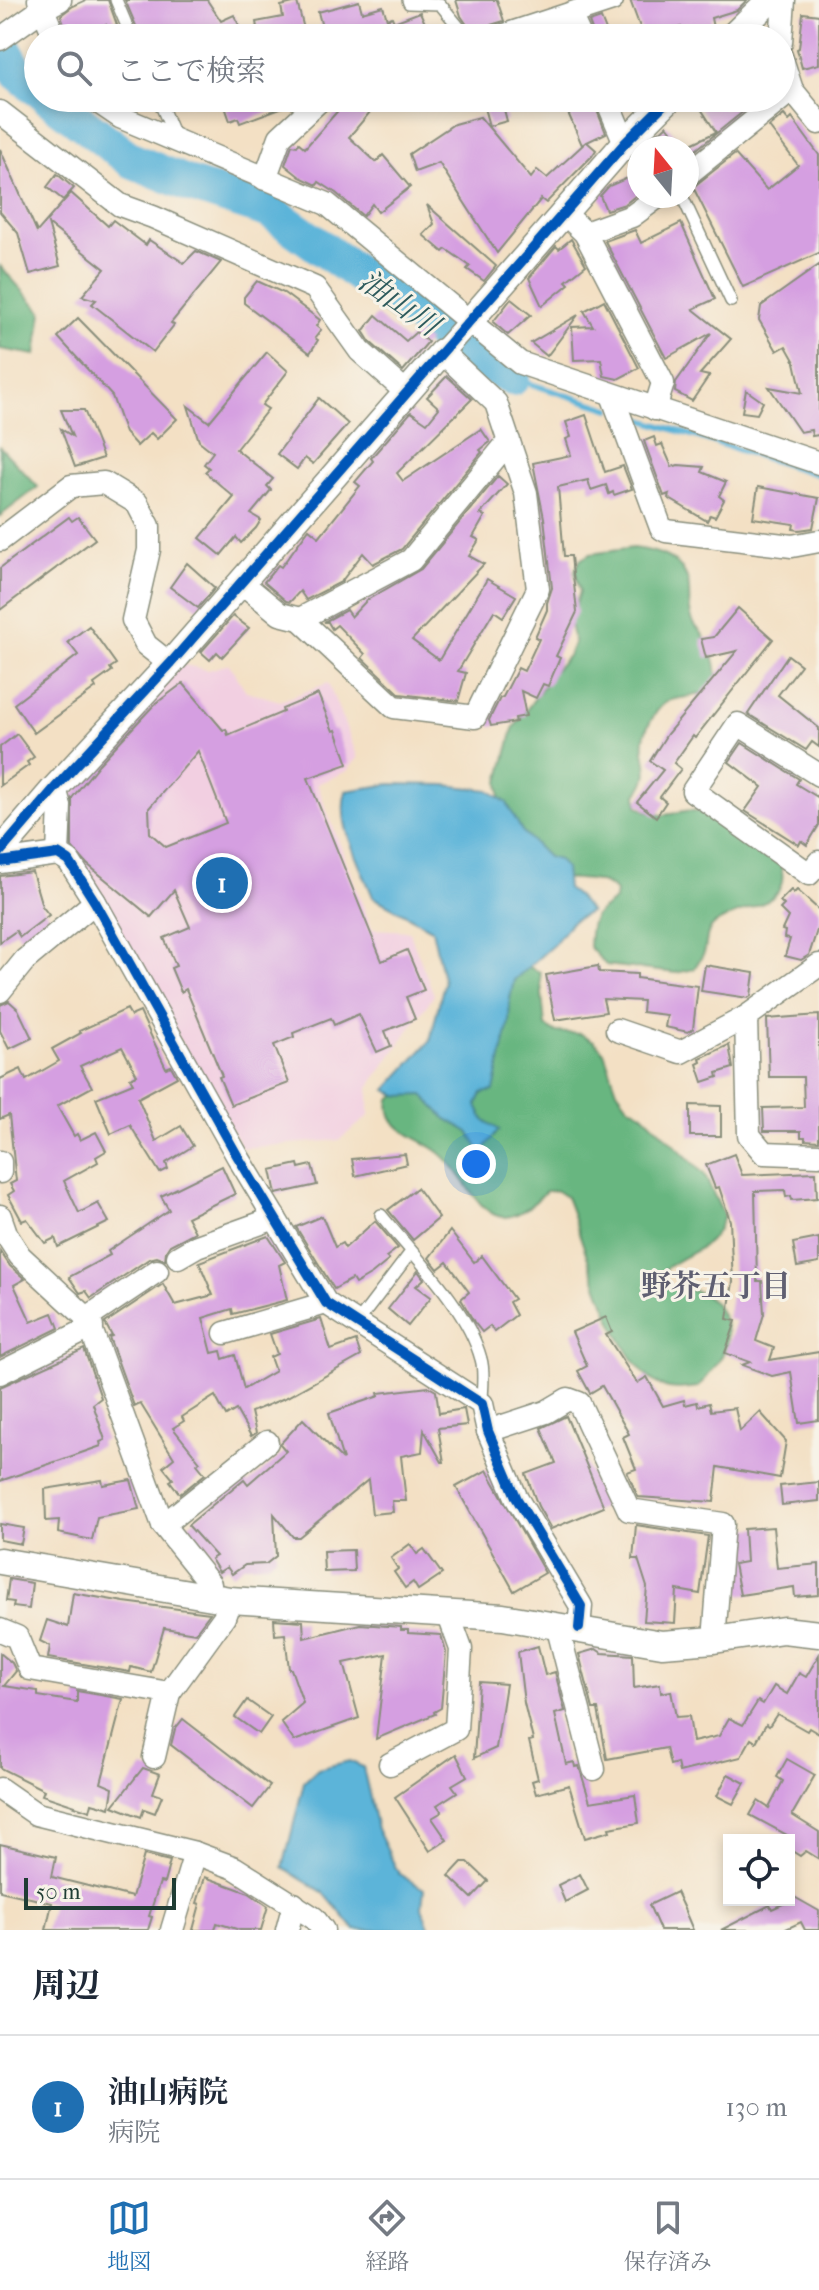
<!DOCTYPE html>
<html lang="ja">
<meta charset="utf-8">
<style>
:root{--surface:#fff;--page:#f2f2f3;--text:#1f2937;--muted:#747a83;--line:#e0e1e3;--accent:#1f6fb2}
body{margin:0;font-family:"IM FELL French Canon","Noto Serif JP",serif;background:var(--page);color:var(--text)}
.controls{position:absolute;right:24px;bottom:24px;display:grid;overflow:hidden;border-radius:0px;box-shadow:0 4px 12px #0003}
.controls button{width:72px;height:72px;display:grid;place-items:center;padding:0;border:0;border-bottom:2px solid var(--line);background:var(--surface);color:var(--text);font:40px sans-serif}
.compass{position:absolute;left:627px;top:136px;width:72px;height:72px;border-radius:50%;background:var(--surface);box-shadow:0 4px 12px #0003;rotate:342deg}
.scale{position:absolute;left:24px;bottom:20px;width:152px;box-sizing:border-box;padding-left:8px;border:4px solid #1f3d34;border-top:0;font-size:22px;line-height:28px;white-space:nowrap;color:#1f3d34;-webkit-text-stroke:6px #f7f3e8;paint-order:stroke}
.you{position:absolute;left:476px;top:1164px;width:28px;height:28px;margin:-20px;border:6px solid #fff;border-radius:50%;background:#1a73e8;box-shadow:0 0 0 12px #1a73e833}
.badge{display:grid;place-items:center;width:52px;height:52px;border-radius:50%;background:var(--accent);color:#fff;font-size:26px;font-weight:700}
.pin{position:absolute;translate:-50% -50%;border:4px solid #fff;box-shadow:0 2px 8px #0006}
.list{margin:0;padding:0;list-style:none}
h2{display:flex;justify-content:space-between;align-items:center;height:104px;margin:0;padding:0 32px;font-size:34px}
h2 small{font-size:26px;font-weight:400;color:var(--muted)}
.list li{display:grid;grid-template-columns:52px 1fr auto;gap:24px;align-items:center;box-sizing:border-box;height:144px;padding:0 32px;border-top:2px solid var(--line)}
.list b{display:block;font-size:30px;white-space:nowrap}
.list p{margin:0;font-size:26px;white-space:nowrap;color:var(--muted)}
.list em{font-size:26px;font-style:normal;color:var(--muted)}
.icon{flex:none;width:44px;height:44px;fill:none;stroke:currentColor;stroke-width:2;stroke-linecap:round;stroke-linejoin:round}
.map{position:relative;flex:none;width:819px;height:1930px;overflow:hidden}
.search{position:absolute;background:var(--surface);box-shadow:0 4px 12px #0003;left:24px;right:24px;top:24px;height:88px;display:flex;align-items:center;gap:20px;box-sizing:border-box;padding:0 28px;border-radius:44px;color:var(--muted);font-size:30px}
.sheet{height:248px;background:var(--surface)}
nav{display:flex;justify-content:space-around;align-items:center;box-sizing:border-box;height:112px;border-top:2px solid var(--line);background:var(--surface);font-size:22px;color:var(--muted)}
nav a{display:grid;justify-items:center;gap:4px}
nav .on{color:var(--accent)}
.map>svg:first-child{display:block}
.built{fill:#f2cfe1}
.forest{fill:#68b680;stroke:#447a5a;stroke-width:2}
.water{fill:#5cb4d9;stroke:#3e7886;stroke-width:2}
.lines{fill:none;stroke-linecap:round;stroke-linejoin:round}
.stream{stroke:#5cb4d9;stroke-width:6}
.river{stroke:#5cb4d9;stroke-width:36}
.building{fill:#d59fe1;fill-rule:evenodd}
.service-casing{stroke:#898e7c;stroke-width:14}
.minor-casing{stroke:#898e7c;stroke-width:25}
.tertiary-casing{stroke:#898e7c;stroke-width:29}
.service{stroke:#fff;stroke-width:11}
.minor{stroke:#fff;stroke-width:22}
.tertiary{stroke:#fff;stroke-width:26}
.cycleway-casing{stroke:#f7f3e8;stroke-width:15}
.cycleway{stroke:#0057b8;stroke-width:10}
.labels{text-anchor:middle;stroke-width:6;stroke-linejoin:round;paint-order:stroke}
.water-label{font-size:30px;font-style:italic;fill:#2e5b5d;stroke:#f7f3e8}
.neighbourhood-label{font-size:30px;font-weight:bold;fill:#5f5f71;stroke:#f7f3e8}
</style>
<div class="map">
<svg width="819" height="1930" viewBox="0 0 819 1930">
<rect width="100%" height="100%" fill="#f7f3e8"/>
<filter id="ink" filterUnits="userSpaceOnUse"><feTurbulence type="fractalNoise" baseFrequency=".0125" numOctaves="2"/><feDisplacementMap in="SourceGraphic" scale="16" xChannelSelector="R" yChannelSelector="G"/><feConvolveMatrix kernelMatrix="1 2 1 2 8 2 1 2 1" color-interpolation-filters="sRGB"/></filter>
<filter id="wash" filterUnits="userSpaceOnUse"><feTurbulence type="fractalNoise" baseFrequency=".006" numOctaves="4" result="noise"/><feDisplacementMap in="SourceGraphic" scale="32" xChannelSelector="R" yChannelSelector="G"/><feGaussianBlur stdDeviation="1.8" result="paint"/><feColorMatrix in="noise" values="0 0 0 0 0 0 0 0 0 0 0 0 0 0 0 0 0 1.4 0 .05"/><feComposite in="paint" operator="in"/></filter>
<g filter="url(#wash)">
<rect width="100%" height="100%" fill="#f3e0c4"/>
<path class="built" d="M179,664L208,670L229,664L246,691L280,701L328,683L358,758L347,771L317,784L372,929L409,931L434,995L369,1087V1116L339,1140L242,1148L63,837L61,826L68,793Z"/>
<g class="forest">
<path d="M0,266L42,312L36,355L0,349Z"/>
<path d="M0,447L38,487L0,516Z"/>
<path d="M633,548C654,550 683,558 688,582C691,595 687,606 692,619C694,626 699,629 703,635C711,646 716,662 717,676C713,682 708,691 700,694C673,702 666,692 649,724C633,754 660,767 637,794L638,806C669,827 677,803 705,813C723,819 762,850 780,862C795,908 741,905 715,924C704,932 708,942 704,953C701,958 697,964 694,969L676,973L606,965L589,947C591,916 591,917 615,900L616,892C604,877 578,880 560,878L501,805L499,782L513,729L554,671L568,656L574,642L570,624L580,591L575,571L580,560L590,554Z"/>
<path d="M520,963L540,972L545,1026L555,1032L581,1034L594,1041L604,1052L617,1090L628,1105L642,1113L704,1174L724,1216C711,1252 693,1248 665,1269L664,1286C675,1290 684,1289 695,1291C719,1297 733,1329 724,1351C720,1364 707,1376 699,1387C687,1388 674,1391 662,1386C615,1367 585,1242 566,1197L557,1191H546C486,1256 476,1182 440,1153C420,1137 384,1131 390,1099L413,1083L469,1099L498,1013Z"/>
</g>
<g class="water">
<path d="M391,784L445,785L489,790L507,803L522,831L548,857L559,860L565,868L567,889L578,897L590,912L572,921L554,944L514,980L510,999L509,1022L494,1091L482,1093L477,1105L484,1120L499,1130L481,1153L469,1132L445,1118L423,1095L399,1096L386,1090L430,1041L444,983L432,929L373,897C361,866 336,824 346,791Z"/>
<path d="M349,1761L363,1767L377,1829L399,1874L424,1889L422,1907L430,1930H355L324,1893L283,1868L304,1782L318,1769Z"/>
</g>
<g class="lines">
<g class="stream">
<path d="M512,378L610,409"/>
<path d="M624,414L819,475"/>
</g>
<g class="river">
<path d="M0,42L17,72L38,89"/>
<path d="M49,98L131,160L191,185L270,211L479,360L512,378"/>
</g>
</g>
<g id="blocks">
<g class="building">
<path d="M86,0H108L117,25L107,29L106,25L77,38H69L61,15L73,6Z"/>
<path d="M125,0H207L221,21L234,15L242,31L231,38H145L136,26Z"/>
<path d="M456,0H497L504,21L491,25L485,29L482,38H476L461,16Z"/>
<path d="M630,0H747L737,10L711,18L715,38H685L681,27L644,38Z"/>
<path d="M359,1L362,12L383,6L387,19L392,17L394,22L420,12L429,32L415,38H359L375,31L374,28L364,31L363,27L336,34L334,28L323,31L318,12Z"/>
<path d="M297,2L304,29L259,38L256,22L283,17L281,6Z"/>
<path d="M803,13L819,15V64L802,68L797,49L799,48Z"/>
<path d="M601,18L609,38H595L589,22Z"/>
<path d="M222,98H301L297,102L240,123L238,118L230,121Z"/>
<path d="M349,98H355L371,111L349,137L376,162L383,155L410,187L378,212L372,204L363,216L336,193L319,182L317,185L300,177L285,165L292,145L297,146L299,143L305,148Z"/>
<path d="M492,98H501L507,121L489,126L483,104Z"/>
<path d="M582,98H592L606,133L587,142L596,150L592,156L546,203L541,199L497,253L439,163L415,172L409,154L454,124L480,117L531,178L537,170L547,178L586,142L582,145L565,106Z"/>
<path d="M694,98H717L724,110L739,98H760L687,157V146L716,132Z"/>
<path d="M784,115L789,121L792,118L819,155V253L743,287L693,187L735,154L767,190L798,165L769,127Z"/>
<path d="M667,125L685,148H643L655,136Z"/>
<path d="M0,149L37,232L71,193L108,226L113,220L146,245L149,240L184,263L196,251L221,262L171,323L174,325L153,352L92,304L96,300L82,296L105,269L48,224L60,266L30,274L18,233L0,212Z"/>
<path d="M639,173V193L625,204L606,210L600,196L609,186Z"/>
<path d="M57,174L74,188L63,200L47,187Z"/>
<path d="M427,205L496,266L484,281L467,269L470,266L446,249L443,252L423,235L434,224Z"/>
<path d="M681,223L715,299L693,309L731,339L700,374L709,376L692,401L675,392L676,382L711,333L666,358L605,241L635,230L641,243Z"/>
<path d="M571,239L586,265L566,281L569,284L542,306L529,278L556,246L559,249Z"/>
<path d="M819,265V435L812,436L811,430L800,432L769,387L802,393L795,362L786,346L777,351L759,320L761,306Z"/>
<path d="M257,281L284,293L320,320L316,326L321,330L315,338L318,340L310,353L244,303V297Z"/>
<path d="M511,299L531,315L508,335L493,322Z"/>
<path d="M604,300L639,368L618,379L604,376L601,359L574,360L572,327L593,326L584,311Z"/>
<path d="M376,315L406,341L416,332L428,342L403,371L370,342L363,331Z"/>
<path d="M578,315L547,356L531,343Z"/>
<path d="M78,318L177,419L157,439L151,433L137,446L125,433L112,396L58,337Z"/>
<path d="M267,352L288,371L262,405L268,409L236,449L273,479L267,486L271,490L251,514L261,520L256,528L241,543L236,537L221,555L200,538L234,497L205,472L209,468L204,464L213,452L199,441L188,406L209,422Z"/>
<path d="M447,376L472,399L397,473L403,481L481,429L490,442L480,450L482,452L402,549L373,564L363,553L341,582L306,600L300,591L290,602L286,601L264,582L278,565L281,567L309,529L319,537L360,486L355,482L373,461L371,458L411,412L427,423L439,408L427,397Z"/>
<path d="M746,390L763,402L757,414L742,412Z"/>
<path d="M319,398L348,424L313,464L305,458L297,469L277,454Z"/>
<path d="M61,410H84L103,458L75,467L61,429L72,436Z"/>
<path d="M586,415L605,472L623,466L632,489L614,495L613,492L609,494L606,485L591,490L588,480L558,487L564,556H571L577,612L556,656L560,658L548,686L543,684L536,698L521,691L526,716L515,718L516,722L491,726L489,720L500,698L503,697L518,668L524,671L539,639L535,637L547,610V603L552,588L544,518L533,463L571,455L566,439L571,437L566,422Z"/>
<path d="M654,437L657,446L662,444L672,467L678,465L704,467L702,472L726,482L719,496L724,500L715,517L710,515L707,521L668,498L669,494L664,496L644,441Z"/>
<path d="M498,476L507,484L480,514L485,516L473,537L479,540L469,556L484,564L412,640L439,660L487,579L516,596L503,617L494,611L458,671L466,673L458,701L400,694L362,658L365,654L337,625L332,629L328,622H324L346,610L351,617L367,600L421,569Z"/>
<path d="M758,487L819,498L813,528L799,530L793,529L794,524L753,518Z"/>
<path d="M69,517L72,521L78,517L95,539L0,610V568Z"/>
<path d="M187,563L215,588L198,608L170,587Z"/>
<path d="M738,608L773,639L695,738L693,736L674,763L681,769L660,797L666,802L656,817L637,802L663,770L650,761L667,734L737,651L706,658L701,639L714,637Z"/>
<path d="M233,616L249,628L222,657L217,652L210,660L201,652Z"/>
<path d="M89,626L116,664L110,668L112,671L94,684L96,688L34,733L14,704L78,655L68,642Z"/>
<path d="M788,655L801,665L778,695L819,728V747L812,742L806,750L748,714Z"/>
<path d="M183,683L223,730L226,729L228,735L283,712L282,709L318,694L333,731L336,730L348,764L308,778L382,961L407,950L424,990L406,997L415,1019L385,1031L391,1046L377,1052L359,1014L334,1025L331,1018L293,1033L294,1037L274,1045L289,1083L231,1105L219,1077L222,1076L186,989L181,992L171,968L176,966L164,938L190,927L174,890L151,917L87,864L72,847V798L99,764L154,705ZM198,751L226,823L166,847L150,833L149,808Z"/>
<path d="M17,734L34,757L27,762L29,765L0,786V747Z"/>
<path d="M742,743L799,779L796,784L819,798V825L807,845L801,841L799,845L745,811L762,787L729,762Z"/>
<path d="M32,872L42,906L49,915L20,937L16,931L0,942V876Z"/>
<path d="M791,890L794,893L797,890L819,910V924L809,955L801,960L785,956L790,939L784,938L785,931L782,930L788,917L780,909L784,905L780,901Z"/>
<path d="M705,965L754,973L751,996L748,998L701,991Z"/>
<path d="M598,966L599,972L637,974V978L698,986L693,1029L688,1032L665,1027L667,1015L642,1012L643,1001L603,999L606,1012L555,1020L546,975Z"/>
<path d="M9,1001L18,1009L32,1038L9,1049L0,1031V1005Z"/>
<path d="M127,1009L131,1016L140,1012L166,1068L171,1066L177,1077L138,1098L156,1141L181,1126L193,1146L166,1163L168,1169L160,1173L130,1125L111,1134L96,1098L133,1083L130,1078L137,1075L122,1047L80,1066L92,1087L57,1106L74,1136L77,1134L80,1140L96,1132L106,1151L96,1157L98,1162L64,1181L79,1213L98,1203L109,1222L58,1247L55,1238L45,1243L27,1219L22,1221L8,1195L14,1191L10,1184L16,1181L9,1115L0,1119V1079L21,1069L26,1080L59,1061L52,1049L81,1033L79,1031Z"/>
<path d="M819,1015V1141L805,1140V1137H801V1131H764L763,1108L804,1107L803,1077H769L767,1019Z"/>
<path d="M729,1045L733,1068L717,1073L718,1077L703,1082L697,1064L701,1062L700,1058Z"/>
<path d="M690,1105L721,1106V1136H690Z"/>
<path d="M405,1154L407,1164L355,1176L352,1159Z"/>
<path d="M734,1154L742,1175L816,1172L817,1198L792,1200L791,1196L786,1197L785,1190L755,1191L757,1281H762L764,1314L756,1341L774,1348L770,1360L819,1352V1420L799,1423L791,1372L772,1376L742,1365L750,1362L725,1353L736,1321L727,1319L733,1282L730,1221L719,1187L715,1188L706,1165Z"/>
<path d="M298,1164L299,1168L312,1165L317,1185L276,1194L271,1170Z"/>
<path d="M222,1166L235,1194L187,1217L195,1232L170,1245L166,1251L165,1260L157,1257L149,1259L91,1298L86,1291L80,1293L69,1277L110,1255L108,1251L169,1210L161,1196Z"/>
<path d="M417,1188L439,1218L413,1240L388,1210Z"/>
<path d="M322,1216L335,1247L342,1243L345,1248L375,1221L398,1248L386,1257L389,1260L372,1274L355,1284L352,1279L334,1289L296,1227Z"/>
<path d="M450,1231L474,1262L482,1256L514,1299L509,1302L516,1315L494,1332L490,1326L482,1332L474,1322L461,1299L469,1292L447,1262L438,1269L429,1258Z"/>
<path d="M268,1236L285,1262L279,1265L287,1300L233,1314L232,1309L203,1318L212,1353L221,1351L223,1359L235,1355L244,1389L275,1371L270,1357L277,1354L270,1334L321,1319L331,1350L356,1341L361,1356L287,1397L251,1412L256,1433L251,1436L236,1410L226,1416L215,1396L182,1417L184,1421L173,1428L200,1462L197,1464L205,1474L180,1494L170,1481L173,1479L163,1467L174,1458L140,1403L134,1406L109,1337L112,1336L105,1323L163,1284L175,1305L213,1295L199,1262Z"/>
<path d="M819,1238V1263L797,1267L793,1243Z"/>
<path d="M0,1251L10,1266L25,1279L14,1285L31,1322L53,1313L59,1328L0,1357Z"/>
<path d="M418,1271L424,1279L416,1286L431,1297L408,1326L388,1309Z"/>
<path d="M606,1317L612,1332L606,1335L637,1383L647,1377L663,1406L684,1400L685,1405L697,1402L698,1406L709,1403L711,1411L735,1408L740,1431L760,1412L786,1441L780,1478L718,1467L714,1502L638,1497L627,1472L636,1469L623,1437L629,1434L602,1386L590,1393L578,1371L587,1366L572,1332Z"/>
<path d="M84,1349L101,1398L93,1404L105,1440L100,1442L101,1446L0,1481V1387Z"/>
<path d="M429,1387L436,1391L439,1413L464,1409L467,1425L438,1428L444,1462H442L424,1430L422,1452L401,1456L406,1501H392L393,1512L372,1514L368,1480L299,1537H293L274,1514L276,1556L266,1564L245,1565L232,1574L227,1567L219,1572L211,1559L216,1556L188,1525L244,1479L248,1484L286,1451L280,1444L303,1419L343,1460L329,1413L379,1396L378,1393Z"/>
<path d="M566,1416L604,1507L551,1529L538,1506L526,1474L556,1463L541,1428Z"/>
<path d="M487,1470L545,1573L514,1591L456,1487Z"/>
<path d="M102,1480L103,1485L131,1480L139,1509L97,1517L92,1540L58,1533L59,1520L46,1521L45,1489Z"/>
<path d="M819,1482V1501L782,1505L780,1486Z"/>
<path d="M0,1524L24,1528L21,1544L0,1540Z"/>
<path d="M636,1525L708,1536L700,1594L677,1590L675,1623L644,1621L647,1587L638,1559H633Z"/>
<path d="M773,1527L777,1568L819,1564V1595L795,1597L794,1587L740,1595L734,1564L746,1562L744,1529Z"/>
<path d="M410,1544L417,1554L424,1549L442,1574L418,1590L413,1582L405,1588L394,1572L398,1569L391,1558Z"/>
<path d="M353,1550L354,1571L324,1572L323,1551Z"/>
<path d="M9,1579L32,1583L29,1609L13,1607L14,1602L6,1601Z"/>
<path d="M73,1593L124,1602L210,1613L195,1633L164,1628L151,1672L131,1667L130,1672L48,1658L50,1646L40,1641L47,1620L68,1627Z"/>
<path d="M274,1619L303,1621L304,1638L360,1624L401,1627V1630H408V1633L441,1635L446,1652L441,1708L434,1712L435,1714L376,1739L386,1654L344,1663L359,1718L294,1741L281,1722L303,1703L291,1669H289L285,1634L275,1635Z"/>
<path d="M538,1646L545,1675L555,1672L565,1711L555,1714L566,1764L574,1762L575,1767L579,1766L590,1802L635,1795L639,1823L609,1828L610,1831L585,1838L569,1785L536,1794L532,1781L538,1779L529,1741L533,1740L524,1703L518,1652Z"/>
<path d="M596,1649L602,1653L633,1655L634,1688L660,1684L661,1693L671,1691L676,1717L689,1716L693,1742L719,1736L729,1718L743,1725L758,1701L763,1704L774,1686L787,1694L799,1673L806,1677L819,1655V1734L809,1728L807,1731L777,1714L769,1726L766,1724L756,1742L751,1739L741,1757L679,1772L677,1763L670,1765L666,1748L607,1759L598,1709H593L579,1654Z"/>
<path d="M0,1653L12,1663L16,1671L4,1686L38,1691V1696L77,1702V1691L123,1699L101,1783L113,1788L110,1808L92,1803L90,1811L42,1795L44,1790L0,1768Z"/>
<path d="M479,1682L506,1684L496,1748L474,1758Z"/>
<path d="M247,1700L271,1717L259,1734L235,1717Z"/>
<path d="M183,1719L270,1786L253,1808L171,1745L175,1729Z"/>
<path d="M456,1754L467,1776L452,1785L457,1792L437,1805L442,1812L432,1818L447,1840L430,1851L395,1797Z"/>
<path d="M787,1759L815,1775L792,1815L819,1832V1859L806,1851L800,1856L789,1849V1836L750,1815L758,1801L769,1808L783,1781L777,1777Z"/>
<path d="M143,1768L160,1774L153,1793L162,1796L155,1813L144,1809L141,1817L113,1806Z"/>
<path d="M728,1774L745,1783L733,1804L717,1796Z"/>
<path d="M0,1844L56,1857L52,1877L132,1897L144,1855L170,1861L164,1883L160,1882L149,1916L152,1917L148,1930H46L52,1903L0,1891Z"/>
<path d="M462,1862H468L488,1881L472,1898L449,1876Z"/>
<path d="M580,1874L588,1890L565,1902L558,1885Z"/>
<path d="M205,1877L249,1893L268,1906L261,1930H240L217,1923L215,1930H193L200,1904L197,1903Z"/>
<path d="M676,1892L684,1909L693,1930H660L649,1905Z"/>
<path d="M789,1894L819,1911V1930H805L801,1922L784,1930H721L770,1905L772,1909L792,1900Z"/>
</g>
</g>
</g>
<g filter="url(#ink)">
<use href="#blocks" fill-opacity="0" stroke="#898e7c" stroke-width="2"/>
<g class="lines">
<defs>
<g id="service">
<path d="M116,0L132,38"/>
<path d="M408,0L409,3L440,4L468,38"/>
<path d="M158,98L175,138"/>
<path d="M682,196L731,301"/>
<path d="M381,1215C414,1256 467,1307 481,1359C485,1372 482,1389 482,1403"/>
<path d="M357,1323L411,1252"/>
</g>
<g id="minor">
<path d="M39,0L55,38"/>
<path d="M570,14L581,38"/>
<path d="M496,38L612,0"/>
<path d="M0,39L41,10L60,0"/>
<path d="M781,42L784,0"/>
<path d="M781,56L792,90L819,123"/>
<path d="M92,98L120,117L327,204L520,363L819,463"/>
<path d="M606,98L625,143"/>
<path d="M0,112L120,205L153,217L315,288L360,351L407,393"/>
<path d="M687,175L792,90"/>
<path d="M265,179L280,137L322,98"/>
<path d="M564,213L585,233L663,383L655,409"/>
<path d="M585,233L632,216L659,196"/>
<path d="M468,323L442,352L496,403L526,493L538,589L475,717L394,707L300,619L411,560L509,441"/>
<path d="M612,395L661,528L666,531L792,546L819,541"/>
<path d="M0,540L71,486L104,483L137,503L149,526V550L133,620L146,645L170,664"/>
<path d="M241,582L280,614L300,619"/>
<path d="M819,775L738,724L693,791L809,874L819,862"/>
<path d="M55,788L60,806L58,854"/>
<path d="M0,862L58,854L69,861L95,902L238,1157L326,1303L482,1404L488,1431L517,1499L581,1606L579,1628"/>
<path d="M0,991L25,960L95,902"/>
<path d="M746,1017L749,1135L764,1153L819,1155"/>
<path d="M617,1030L681,1052L746,1017L819,965"/>
<path d="M0,1162V1172"/>
<path d="M0,1216L7,1236L20,1256L87,1318L163,1525L210,1584L208,1596"/>
<path d="M178,1257L197,1246L275,1218"/>
<path d="M87,1318L157,1271"/>
<path d="M225,1333L326,1303"/>
<path d="M0,1373L92,1327"/>
<path d="M488,1431L546,1412L568,1399L579,1403L629,1510L723,1524L714,1640"/>
<path d="M163,1525L267,1442"/>
<path d="M557,1625L594,1769"/>
<path d="M0,1630L17,1637L30,1669L169,1693"/>
<path d="M154,1757L169,1693L224,1617L230,1600"/>
<path d="M390,1764L456,1729L461,1649L448,1613"/>
<path d="M0,1789L36,1814L195,1853L235,1868L314,1918L323,1930"/>
<path d="M172,1930L195,1853"/>
<path d="M287,1930L294,1904"/>
</g>
<g id="tertiary">
<path d="M731,38L770,0"/>
<path d="M468,323L625,143L670,98"/>
<path d="M0,852L55,788L170,664L442,352"/>
<path d="M0,1561L230,1600L503,1617L662,1644L714,1640L783,1630L819,1634"/>
</g>
</defs>
<use href="#service" class="service-casing"/>
<use href="#minor" class="minor-casing"/>
<use href="#tertiary" class="tertiary-casing"/>
<use href="#service" class="service"/>
<use href="#minor" class="minor"/>
<use href="#tertiary" class="tertiary"/>
<defs>
<g id="cycleway">
<path d="M0,852L55,788L170,664L625,143L670,98"/>
<path d="M0,862L58,854L69,861L95,902L238,1157L326,1303L482,1404L488,1431L517,1499L581,1606L579,1628"/>
</g>
</defs>
<use href="#cycleway" class="cycleway-casing"/>
<use href="#cycleway" class="cycleway"/>
</g>
</g>
<g class="labels">
<g class="water-label">
<text transform="translate(399 303) rotate(35)" y="10">油山川</text>
</g>
<g class="neighbourhood-label">
<text x="716" y="1296">野芥五丁目</text>
</g>
</g>
</svg>
<div class="controls">
<button><svg class="icon" aria-label="locate" viewBox="0 0 24 24"><circle cx="12" cy="12" r="6"/><path d="M12 2v4M12 18v4M2 12h4M18 12h4"/></svg></button>
</div>
<svg class="compass" viewBox="-18 -18 36 36"><path d="M0-13l5 13h-10z" fill="#e53935"/><path d="M0 13l5-13h-10z" fill="#747a83"/></svg>
<div class="scale">50 m</div>
<div class="you"></div>
<div class="pin badge" style="left:222px;top:883px">1</div>
<div class="search"><svg class="icon" aria-label="search" viewBox="0 0 24 24"><circle cx="10" cy="10" r="6"/><path d="M15 15l6 6"/></svg>ここで検索</div>
</div>
<section class="sheet">
<h2>周辺<small></small></h2>
<ul class="list">
<li><span class="badge">1</span><div><b>油山病院</b><p>病院</p></div><em>130 m</em></li>
</ul>
</section>
<nav>
<a class="on"><svg class="icon" aria-label="map" viewBox="0 0 24 24"><path d="M3 6l6-2 6 2 6-2v14l-6 2-6-2-6 2zM9 4v14M15 6v14"/></svg>地図</a>
<a><svg class="icon" aria-label="directions" viewBox="0 0 24 24"><path d="M12 3l9 9-9 9-9-9zM9 14v-3h6M13 9l2 2-2 2"/></svg>経路</a>
<a><svg class="icon" aria-label="saved" viewBox="0 0 24 24"><path d="M7 4h10v16l-5-4-5 4z"/></svg>保存済み</a>
</nav>
